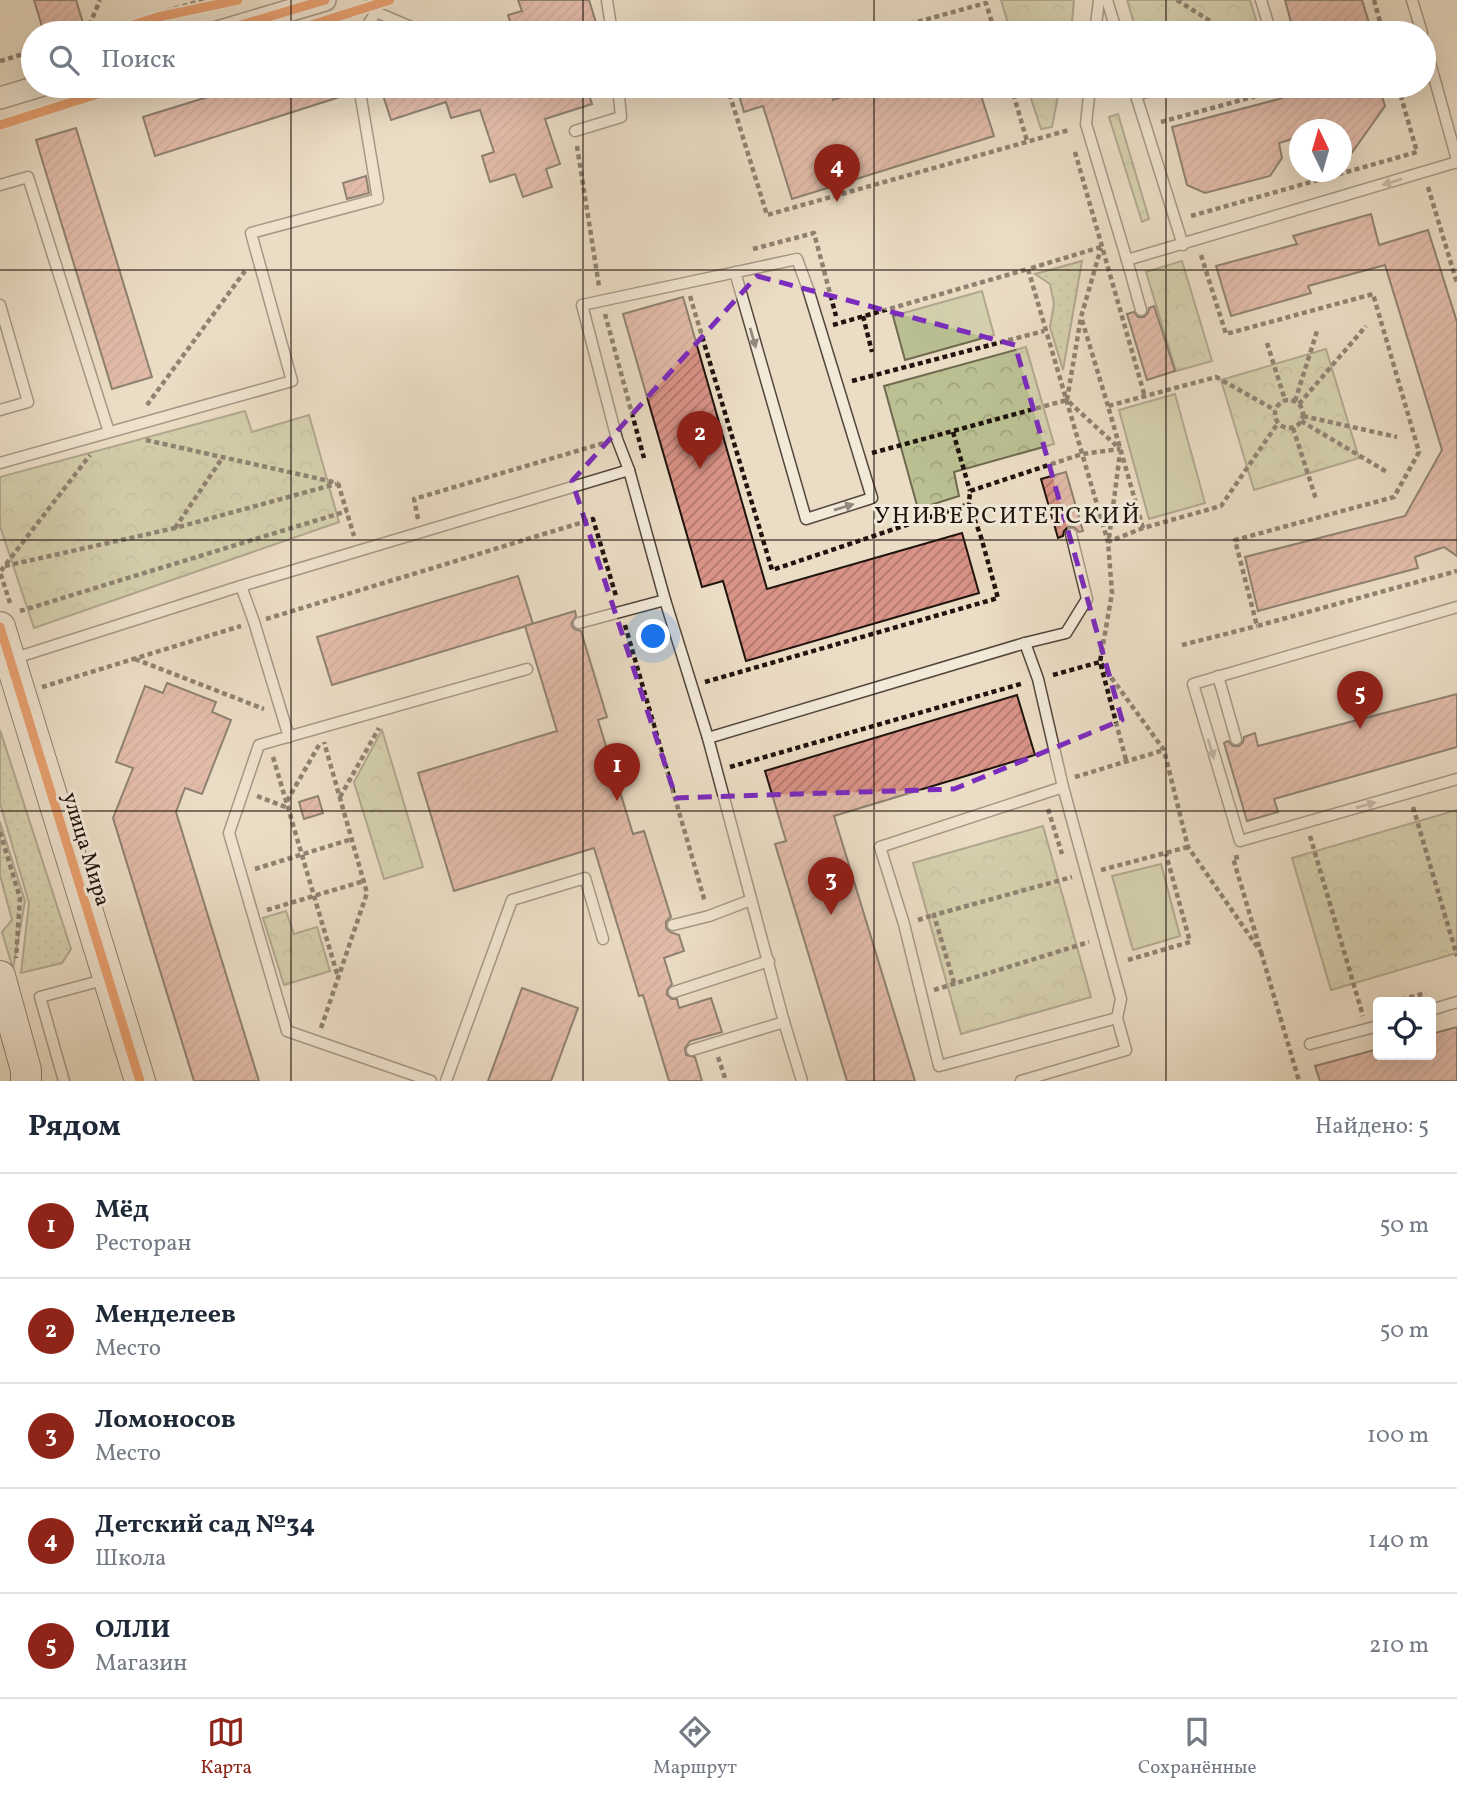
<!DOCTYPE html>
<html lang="ru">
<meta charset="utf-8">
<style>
:root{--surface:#fff;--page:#f2f2f3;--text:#1f2937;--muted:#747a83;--line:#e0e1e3;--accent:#8f2418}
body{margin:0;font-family:Vollkorn,serif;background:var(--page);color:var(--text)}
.controls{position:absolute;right:21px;bottom:21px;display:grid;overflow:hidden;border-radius:7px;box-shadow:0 7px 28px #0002}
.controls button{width:63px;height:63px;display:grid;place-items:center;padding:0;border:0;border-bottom:2px solid var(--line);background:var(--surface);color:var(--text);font:35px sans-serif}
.compass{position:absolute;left:1289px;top:119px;width:63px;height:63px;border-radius:50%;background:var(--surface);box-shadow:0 7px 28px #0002;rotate:355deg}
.you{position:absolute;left:654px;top:637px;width:24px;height:24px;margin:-18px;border:5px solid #fff;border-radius:50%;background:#1a73e8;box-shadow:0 0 0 10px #1a73e833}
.badge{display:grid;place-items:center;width:46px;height:46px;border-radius:50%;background:var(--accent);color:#fff;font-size:23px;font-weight:700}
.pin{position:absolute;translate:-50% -58px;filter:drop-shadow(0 2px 4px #0008)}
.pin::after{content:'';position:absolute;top:37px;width:24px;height:21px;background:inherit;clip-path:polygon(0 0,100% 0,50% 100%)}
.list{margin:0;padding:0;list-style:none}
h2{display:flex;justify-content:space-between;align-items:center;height:91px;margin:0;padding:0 28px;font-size:30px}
h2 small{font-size:23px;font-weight:400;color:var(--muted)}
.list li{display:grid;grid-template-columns:46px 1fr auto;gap:21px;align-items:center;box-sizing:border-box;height:105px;padding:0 28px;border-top:2px solid var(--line)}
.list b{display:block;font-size:26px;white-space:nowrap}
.list p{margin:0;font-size:23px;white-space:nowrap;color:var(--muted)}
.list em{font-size:23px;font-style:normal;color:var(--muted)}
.icon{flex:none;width:38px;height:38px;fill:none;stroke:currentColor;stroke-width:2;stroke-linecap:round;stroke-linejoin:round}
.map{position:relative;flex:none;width:1457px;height:1081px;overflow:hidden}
.search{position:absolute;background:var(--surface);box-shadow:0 7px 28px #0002;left:21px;right:21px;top:21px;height:77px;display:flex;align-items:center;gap:18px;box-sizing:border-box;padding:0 24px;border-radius:38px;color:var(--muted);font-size:26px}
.sheet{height:616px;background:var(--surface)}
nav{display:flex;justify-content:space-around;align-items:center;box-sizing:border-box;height:98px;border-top:2px solid var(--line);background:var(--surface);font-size:19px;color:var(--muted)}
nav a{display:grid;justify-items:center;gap:4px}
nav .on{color:var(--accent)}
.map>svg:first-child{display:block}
.grass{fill:url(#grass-dots);stroke:#6d6a50;stroke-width:2}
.park{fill:url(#park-crowns);stroke:#6d6a50;stroke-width:2}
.garden{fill:#bac092;stroke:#6d6a50;stroke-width:2}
.building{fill:url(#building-hatch);stroke:#20140e;stroke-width:2}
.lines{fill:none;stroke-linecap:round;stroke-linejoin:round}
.lane-casing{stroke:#53463c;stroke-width:13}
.street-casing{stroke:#53463c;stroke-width:24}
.secondary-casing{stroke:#20140e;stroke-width:32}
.path{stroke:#20140e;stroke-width:4.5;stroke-dasharray:5 3.5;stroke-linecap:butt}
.lane{stroke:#f2e9d9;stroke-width:10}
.street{stroke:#f2e9d9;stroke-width:21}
.secondary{stroke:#f2e9d9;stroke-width:30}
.cycleway-casing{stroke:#f2e9d9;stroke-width:13}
.cycleway{stroke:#e8590c;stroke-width:9}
.oneway{fill:#94897e}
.marked{fill:none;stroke:#7b2cbf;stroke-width:5;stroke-dasharray:14 9;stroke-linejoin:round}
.grid{fill:none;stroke:#20140e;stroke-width:2;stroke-opacity:0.55}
.labels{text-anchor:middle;stroke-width:6;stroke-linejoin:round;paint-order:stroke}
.street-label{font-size:21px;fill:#20140e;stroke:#f2e9d9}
.quarter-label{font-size:24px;letter-spacing:2px;fill:#20140e;stroke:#f2e9d9}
</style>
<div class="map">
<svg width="1457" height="1081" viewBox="0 0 1457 1081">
<defs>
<pattern id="grass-dots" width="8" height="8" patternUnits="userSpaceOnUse" patternTransform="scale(1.75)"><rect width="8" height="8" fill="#bac092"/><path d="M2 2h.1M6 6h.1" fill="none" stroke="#a0a47d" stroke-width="1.8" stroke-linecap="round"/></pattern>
<pattern id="park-crowns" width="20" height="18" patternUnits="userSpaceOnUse" patternTransform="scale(1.75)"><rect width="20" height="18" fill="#bac092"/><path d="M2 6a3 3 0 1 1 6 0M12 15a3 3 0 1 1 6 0" fill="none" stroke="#a0a47d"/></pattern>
<pattern id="building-hatch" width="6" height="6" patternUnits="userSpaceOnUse" patternTransform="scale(1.75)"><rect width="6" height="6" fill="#d99387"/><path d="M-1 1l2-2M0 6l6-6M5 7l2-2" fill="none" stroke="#b0776d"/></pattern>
</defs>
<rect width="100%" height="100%" fill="#ebddc5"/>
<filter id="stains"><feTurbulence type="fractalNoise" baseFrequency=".00286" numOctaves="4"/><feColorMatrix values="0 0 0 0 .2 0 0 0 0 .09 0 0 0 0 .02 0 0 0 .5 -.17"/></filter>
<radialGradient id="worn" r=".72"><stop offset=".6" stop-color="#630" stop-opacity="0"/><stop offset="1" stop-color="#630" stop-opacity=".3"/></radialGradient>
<g class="grass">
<path d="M1082,261L1063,370L1050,327L1054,304L1050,284L1035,274Z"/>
<path d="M0,730L71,949L62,963L21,973L29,903L0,803Z"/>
<path d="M0,822L25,901L13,969L2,932L12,920L0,875Z"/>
</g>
<g class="park">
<path d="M1001,0H1074L1071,33H1011Z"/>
<path d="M1127,0H1250L1260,33H1137Z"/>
<path d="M1027,86H1060L1052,127L1041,129Z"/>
<path d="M1118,114L1149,219L1142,222L1109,117Z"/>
<path d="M1182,261L1212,361L1176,371L1146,272Z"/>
<path d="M1026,347L1054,444L954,472L959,496L918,509L884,386Z"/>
<path d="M1326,349L1359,458L1254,490L1221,380Z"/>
<path d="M245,411L252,432L309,415L339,522L34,628L0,526V477Z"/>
<path d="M382,730L423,867L384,879L354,782Z"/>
<path d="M1457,810V953L1331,990L1292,858Z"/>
<path d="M1043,826L1091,997L961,1034L913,863Z"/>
<path d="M286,911L294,934L317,927L330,971L284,985L263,918Z"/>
</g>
<g class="garden">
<path d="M982,291L994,335L905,360L893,316Z"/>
<path d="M1175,394L1205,503L1149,519L1119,410Z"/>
<path d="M1161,864L1180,936L1133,950L1112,876Z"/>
</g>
<g class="building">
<path d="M34,0H76L84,26L61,33H44Z"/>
<path d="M518,0H589L597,26L586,30L587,33H514L508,15L522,11Z"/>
<path d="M1285,0H1362L1369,23L1343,33H1294Z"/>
<path d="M243,86H351L352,93L155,156L143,117Z"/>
<path d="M380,86H586L592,104L545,119L560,164L546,169L552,187L523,197L515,174L490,182L482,156L494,152L480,110L451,118L446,102L391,120Z"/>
<path d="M759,86H829L833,100L877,86H978L994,136L792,199L763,106L744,112L738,92Z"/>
<path d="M1289,86H1379L1385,106L1341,168V130H1299V137L1279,143L1282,158L1270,176L1205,193L1187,185L1172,127L1283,98Z"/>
<path d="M76,128L152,377L112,389L36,140Z"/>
<path d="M366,176L369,193L347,199L343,183Z"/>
<path d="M1371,214L1379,245L1428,230L1457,322V556L1444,547L1415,557L1418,568L1258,611L1245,557L1405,516L1442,450L1385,265L1308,286L1311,293L1231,316L1216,266L1297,244L1293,236Z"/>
<path d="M683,297L767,589L962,533L979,593L746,661L723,581L702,587L623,314Z"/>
<path d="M1154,306L1175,371L1147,380L1127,314L1134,312L1138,317H1144L1148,313L1149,308Z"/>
<path d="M1066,472L1083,531L1079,532L1074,527H1068L1064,531L1063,536L1058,538L1041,479Z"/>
<path d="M518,576L533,624L332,685L317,637Z"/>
<path d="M575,611L576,616L571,624L574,629L581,631L607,717L598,720L633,834L644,831L671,917L666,922V928L670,932L679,935L684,951L664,958L672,984L667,990V995L672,999H677L679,1008L711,998L722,1032L690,1041L685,1048L686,1055L695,1057L702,1081H669L643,995L639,996L594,848L454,891L418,773L557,731L525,626Z"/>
<path d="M167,683L216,702L212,712L231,720L202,794L185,788L176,812L259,1081H194L113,818L133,768L116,762L145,686L163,693Z"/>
<path d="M1457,694V747L1274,799L1278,812L1247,821L1224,743L1228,741L1233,746H1239L1243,742L1244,737L1255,733L1258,746Z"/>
<path d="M1017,695L1035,755L834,816L915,1081H847L775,844L786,841L765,771Z"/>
<path d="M318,796L323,813L304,819L299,802Z"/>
<path d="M522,988L578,1008L551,1081H488Z"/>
<path d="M1457,1027V1081H1320L1315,1066L1378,1049V1055H1431V1034Z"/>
</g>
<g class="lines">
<defs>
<g id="lane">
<path d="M607,0L612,33"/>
<path d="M1107,0L1117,33"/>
<path d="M1261,0L1271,33"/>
<path d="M1412,0L1422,33"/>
<path d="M376,12L425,33"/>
<path d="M363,33L376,12L372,0"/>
<path d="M1095,33L1099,0"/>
<path d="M1424,41L1457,160"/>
<path d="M1090,86L1086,124L1127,260"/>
<path d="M1133,86L1183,245"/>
<path d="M1136,95L1168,86"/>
<path d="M575,131L621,117L618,86"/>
<path d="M0,185L28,177L109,432"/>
<path d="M735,272L806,519L872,498L808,289L797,259L582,305L617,439L629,470L665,600L708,738L784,1022L802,1081"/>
<path d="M0,305L28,402L0,410"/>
<path d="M1141,310L1127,260L1457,162"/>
<path d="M0,463L292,381L251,233L378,199L359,86"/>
<path d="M241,586L254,622L289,737"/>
<path d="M1457,607L1193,684L1240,841L1457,779"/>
<path d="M579,623L665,600"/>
<path d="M1025,643L1038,679L1063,787L1121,999L1117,1018L939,1066L904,924L880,847L1063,787"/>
<path d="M12,659L241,586L629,470"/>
<path d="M1218,676L1236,739"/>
<path d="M708,738L1025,643L1066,633L1087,599L1071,534"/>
<path d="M673,925L709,916L751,900"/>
<path d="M674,992L769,961"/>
<path d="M1431,1010L1457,1002"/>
<path d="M1310,1044L1378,1026"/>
<path d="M692,1050L784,1022"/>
<path d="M64,1081L40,997L107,979"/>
<path d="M431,1081L287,1031L229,833L259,745L527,669"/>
<path d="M446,1081L512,900L585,878L603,939"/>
<path d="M1021,1081L1126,1050L1117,1018"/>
</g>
<g id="street">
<path d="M214,33L325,0"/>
<path d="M0,98L40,86"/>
</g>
<g id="secondary">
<path d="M0,627L140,1081"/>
<path d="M0,976L26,1070V1081"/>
</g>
</defs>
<use href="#lane" class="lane-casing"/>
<use href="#street" class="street-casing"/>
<use href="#secondary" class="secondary-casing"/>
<g class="path">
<path d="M1177,0L1229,33"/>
<path d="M1374,0L1383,33"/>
<path d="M1226,30L1252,23"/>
<path d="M86,33L100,0"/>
<path d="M93,33L204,0"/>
<path d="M877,33L986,3L995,33"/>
<path d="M0,61L33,51"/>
<path d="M727,86L767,215L1069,130"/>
<path d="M1011,86L1027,141"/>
<path d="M1161,122L1278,90L1280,86"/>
<path d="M577,146L599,286"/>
<path d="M1075,152L1145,397"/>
<path d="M1428,187L1457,283"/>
<path d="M1191,216L1417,152L1398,86"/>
<path d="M1101,247L1028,269L1108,542"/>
<path d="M753,249L814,233L836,316"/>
<path d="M1201,255L1226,334L1373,294L1419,452L1394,497L1235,540L1257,626L1457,571"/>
<path d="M690,296L772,570L969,504"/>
<path d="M605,314L644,458"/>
<path d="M863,316L872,352"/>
<path d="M1082,320L1108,406"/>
<path d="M833,325L1028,269"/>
<path d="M1267,343L1285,400"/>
<path d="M852,381L1044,331"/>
<circle cx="1289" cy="414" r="14"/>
<path d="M1067,400L1081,317L1101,248"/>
<path d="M1295,401L1318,328"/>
<path d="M1069,402L1120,449"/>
<path d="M1299,404L1366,326"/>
<path d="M147,405L245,271"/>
<path d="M1303,416L1397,437"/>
<path d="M1301,421L1387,472"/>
<path d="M1293,428L1316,499"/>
<path d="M953,432L970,491"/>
<path d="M146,440L338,483"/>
<path d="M872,453L1067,400"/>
<path d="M338,483L354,536"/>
<path d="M418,519L414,499L604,443"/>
<path d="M175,528L223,457"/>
<path d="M1143,528L1108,406L1216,377L1275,410"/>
<path d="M1109,538L1120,453"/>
<path d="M5,566L175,528L336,484"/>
<path d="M10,603L0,572L90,455"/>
<path d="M20,611L347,511"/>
<path d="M266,619L593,519L616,596"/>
<path d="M625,625L705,902"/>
<path d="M1182,645L1257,626"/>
<path d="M135,659L264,709"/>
<path d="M1053,675L1100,662L1126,760"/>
<path d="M705,682L998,598L981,537L969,504L970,491L1082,454L1120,449"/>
<path d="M42,687L241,626"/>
<path d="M273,757L338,977"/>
<path d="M730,767L1024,683"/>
<path d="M1075,777L1164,750"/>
<path d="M257,796L288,808"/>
<path d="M340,797L379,728"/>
<path d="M287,801L319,745"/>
<path d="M1413,807L1457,956"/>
<path d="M1048,809L1062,854"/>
<path d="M0,832L20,898L16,958"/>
<path d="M1310,836L1363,1016"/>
<path d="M1239,857L1233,858L1261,952L1188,847L1164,750L1100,662L1112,593L1108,542L1143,528L1221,506L1278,423"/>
<path d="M255,869L352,839"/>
<path d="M1101,870L1188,847"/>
<path d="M267,910L364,881"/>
<path d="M918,920L934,915"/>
<path d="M1261,952L1299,1081"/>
<path d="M1128,960L1190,942L1166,854"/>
<path d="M954,983L934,915L1072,877"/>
<path d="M934,990L1089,942"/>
<path d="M1393,1002L1426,993"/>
<path d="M321,1028L367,893L324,742"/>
<path d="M718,1057L726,1081"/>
</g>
<use href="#lane" class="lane"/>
<use href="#street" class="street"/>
<use href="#secondary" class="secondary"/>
<defs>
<g id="cycleway">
<path d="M108,33L158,17L238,0"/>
<path d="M214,33L325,0"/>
<path d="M286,33L390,0"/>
<path d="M0,125L123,86"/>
<path d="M0,627L140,1081"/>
</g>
</defs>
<use href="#cycleway" class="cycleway-casing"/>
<use href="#cycleway" class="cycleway"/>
</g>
<defs><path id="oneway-solid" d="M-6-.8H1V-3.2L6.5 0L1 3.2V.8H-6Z" transform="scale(1.75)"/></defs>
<g class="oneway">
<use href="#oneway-solid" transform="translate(1392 182) rotate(163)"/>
<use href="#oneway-solid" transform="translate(753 338) rotate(74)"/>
<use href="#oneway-solid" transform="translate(844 507) rotate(-17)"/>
<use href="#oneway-solid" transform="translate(1211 749) rotate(73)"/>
<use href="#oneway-solid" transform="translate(1366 805) rotate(-16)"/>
</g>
<path d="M0 0H1457V1081H0ZM757,276L1015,345L1122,720L954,789L676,798L572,481Z" fill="#ebddc5" fill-opacity=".55" fill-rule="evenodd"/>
<path class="marked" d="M757,276L1015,345L1122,720L954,789L676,798L572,481Z"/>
<path class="grid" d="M291,0V33M583,0V33M874,0V33M1166,0V33M291,86V1081M583,86V1081M874,86V1081M1166,86V1081M0,270H1457M0,540H1457M0,811H1457"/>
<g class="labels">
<g class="street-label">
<text transform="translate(87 849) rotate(73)" y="7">улица Мира</text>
</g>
<g class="quarter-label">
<text x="1008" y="523">УНИВЕРСИТЕТСКИЙ</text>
</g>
</g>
<rect width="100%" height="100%" filter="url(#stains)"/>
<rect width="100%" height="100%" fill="url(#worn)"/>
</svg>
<div class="controls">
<button><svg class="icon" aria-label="locate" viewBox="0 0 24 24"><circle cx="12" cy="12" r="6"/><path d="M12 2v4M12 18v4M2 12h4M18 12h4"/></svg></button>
</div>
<svg class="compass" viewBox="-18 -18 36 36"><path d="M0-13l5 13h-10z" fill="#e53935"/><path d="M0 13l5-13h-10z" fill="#747a83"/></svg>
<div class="you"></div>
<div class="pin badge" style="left:617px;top:801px">1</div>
<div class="pin badge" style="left:700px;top:469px">2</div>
<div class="pin badge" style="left:831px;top:915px">3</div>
<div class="pin badge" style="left:837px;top:202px">4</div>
<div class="pin badge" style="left:1360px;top:729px">5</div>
<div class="search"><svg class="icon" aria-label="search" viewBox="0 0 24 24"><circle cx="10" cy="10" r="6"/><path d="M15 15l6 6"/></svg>Поиск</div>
</div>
<section class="sheet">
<h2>Рядом<small>Найдено: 5</small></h2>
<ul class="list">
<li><span class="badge">1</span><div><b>Мёд</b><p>Ресторан</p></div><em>50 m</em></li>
<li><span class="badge">2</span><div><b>Менделеев</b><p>Место</p></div><em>50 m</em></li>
<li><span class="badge">3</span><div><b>Ломоносов</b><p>Место</p></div><em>100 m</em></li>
<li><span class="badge">4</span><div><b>Детский сад №34</b><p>Школа</p></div><em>140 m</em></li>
<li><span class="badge">5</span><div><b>ОЛЛИ</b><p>Магазин</p></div><em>210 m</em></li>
</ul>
</section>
<nav>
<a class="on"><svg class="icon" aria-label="map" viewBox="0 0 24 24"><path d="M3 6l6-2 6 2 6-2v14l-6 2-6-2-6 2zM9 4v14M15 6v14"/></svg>Карта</a>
<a><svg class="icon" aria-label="directions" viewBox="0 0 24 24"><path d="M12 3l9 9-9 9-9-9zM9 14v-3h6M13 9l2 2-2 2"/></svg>Маршрут</a>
<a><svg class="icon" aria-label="saved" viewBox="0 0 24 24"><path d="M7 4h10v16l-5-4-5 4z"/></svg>Сохранённые</a>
</nav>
